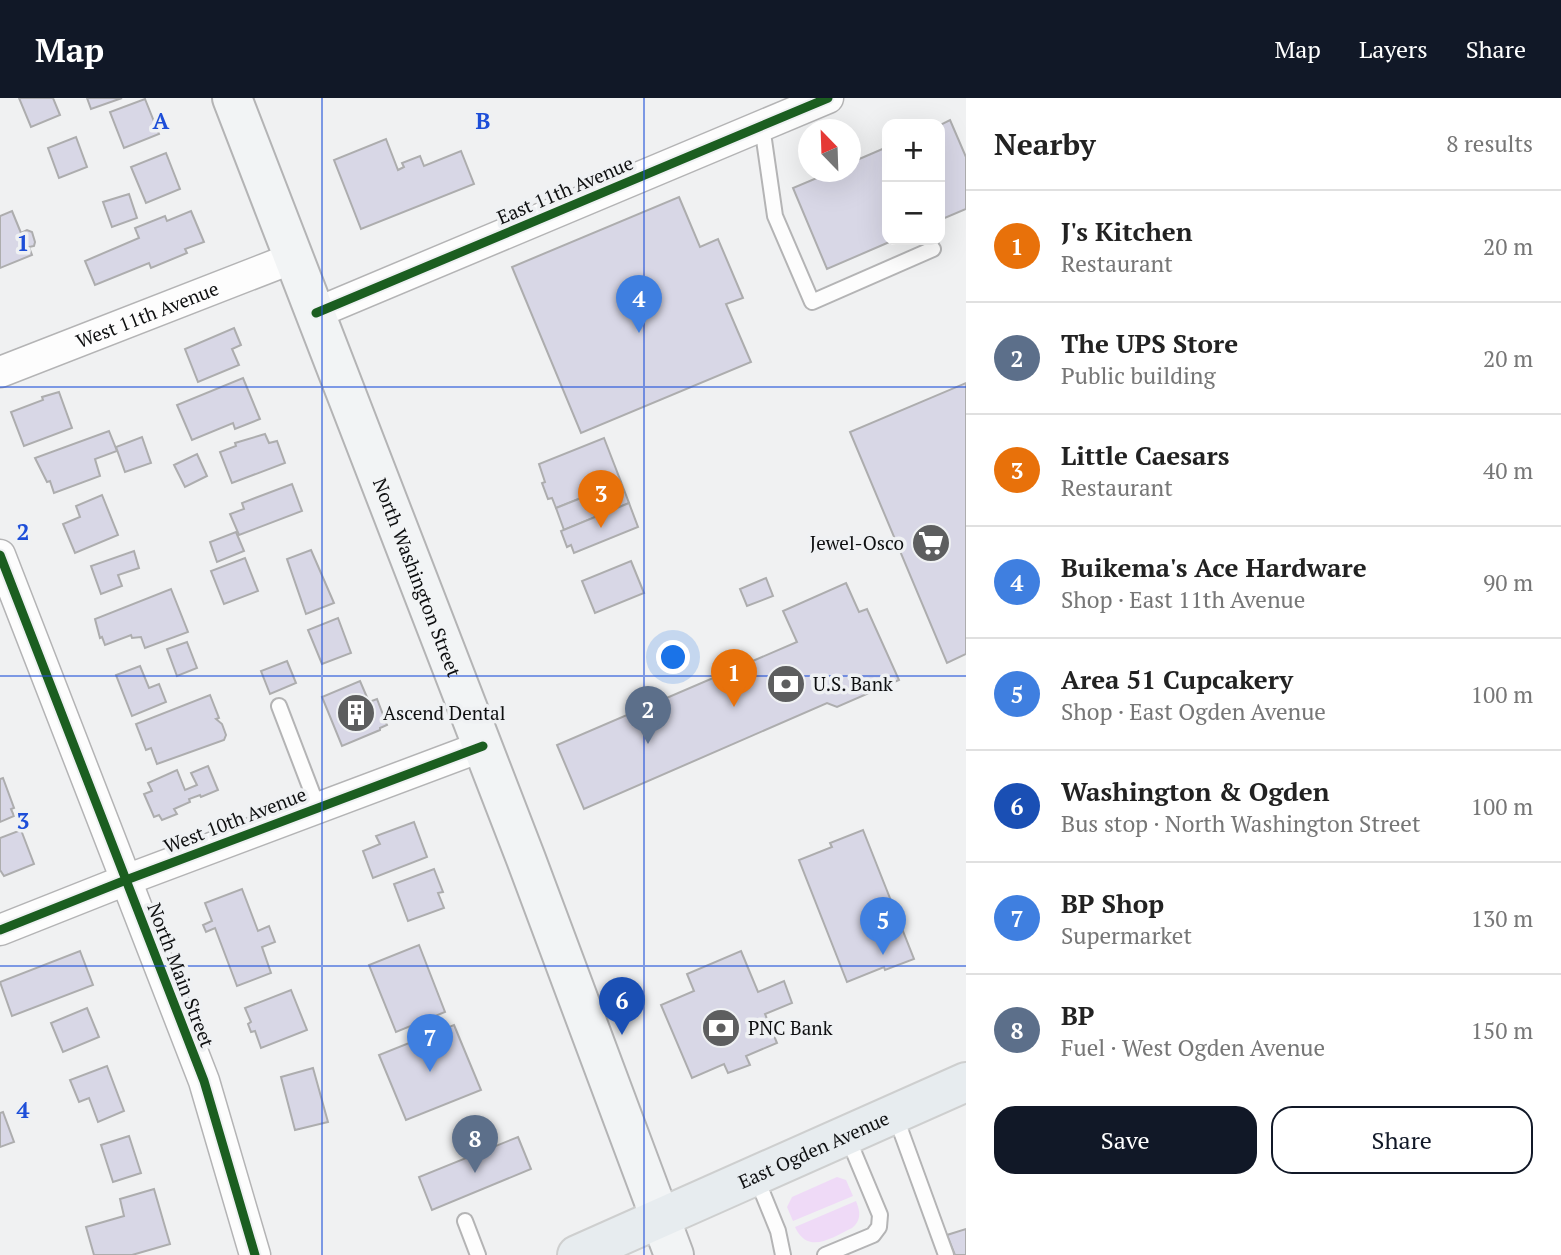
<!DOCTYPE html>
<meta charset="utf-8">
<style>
:root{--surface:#fff;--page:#f6f6f6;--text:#222;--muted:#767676;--line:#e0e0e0;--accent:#111827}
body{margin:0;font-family:"PT Serif",serif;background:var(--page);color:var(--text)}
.controls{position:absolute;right:21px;top:21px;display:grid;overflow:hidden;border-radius:14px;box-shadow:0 7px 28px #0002}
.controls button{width:63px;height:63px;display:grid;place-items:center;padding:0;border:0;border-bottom:2px solid var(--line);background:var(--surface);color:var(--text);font:35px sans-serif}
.compass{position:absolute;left:798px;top:21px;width:63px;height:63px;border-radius:50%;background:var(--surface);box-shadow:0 7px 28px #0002;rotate:337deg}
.you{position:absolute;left:674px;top:560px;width:24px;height:24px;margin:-18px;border:5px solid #fff;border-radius:50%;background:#1a73e8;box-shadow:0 0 0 10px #1a73e833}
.badge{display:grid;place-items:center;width:46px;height:46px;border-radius:50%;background:var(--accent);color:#fff;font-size:23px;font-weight:700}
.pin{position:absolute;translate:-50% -58px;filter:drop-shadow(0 2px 4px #0008)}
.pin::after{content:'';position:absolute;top:37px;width:24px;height:21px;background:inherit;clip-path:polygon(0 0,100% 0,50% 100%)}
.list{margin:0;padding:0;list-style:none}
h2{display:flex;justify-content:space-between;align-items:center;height:91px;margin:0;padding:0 28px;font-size:30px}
h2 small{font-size:23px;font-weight:400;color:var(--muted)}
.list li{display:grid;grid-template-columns:46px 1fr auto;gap:21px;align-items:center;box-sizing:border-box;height:112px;padding:0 28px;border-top:2px solid var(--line)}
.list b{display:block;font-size:26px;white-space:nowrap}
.list p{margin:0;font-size:23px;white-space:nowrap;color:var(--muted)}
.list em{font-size:23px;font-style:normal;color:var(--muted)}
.actions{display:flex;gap:14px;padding:21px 28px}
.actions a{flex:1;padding:16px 0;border:2px solid var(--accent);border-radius:21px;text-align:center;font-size:24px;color:var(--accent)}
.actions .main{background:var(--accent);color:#fff}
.map{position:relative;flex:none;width:966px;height:1157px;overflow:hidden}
header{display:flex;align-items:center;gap:42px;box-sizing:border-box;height:98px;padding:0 35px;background:var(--accent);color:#fff}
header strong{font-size:33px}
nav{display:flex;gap:38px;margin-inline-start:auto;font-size:24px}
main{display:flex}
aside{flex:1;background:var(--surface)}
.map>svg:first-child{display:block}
.green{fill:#efdaf7}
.building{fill:#d8d7e6;stroke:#adadae;stroke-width:2}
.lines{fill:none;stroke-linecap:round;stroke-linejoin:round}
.lane-casing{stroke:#b4b4b5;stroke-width:18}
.street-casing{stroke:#b4b4b5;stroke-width:33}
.secondary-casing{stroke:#b4b4b5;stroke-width:42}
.primary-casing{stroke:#cecfcf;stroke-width:42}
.lane{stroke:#fdfdfd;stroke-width:14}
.street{stroke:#fdfdfd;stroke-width:30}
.secondary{stroke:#f2f4f5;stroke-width:38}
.primary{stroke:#e7ecef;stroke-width:38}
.cycleway-casing{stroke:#eff1f3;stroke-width:13}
.cycleway{stroke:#1b5e20;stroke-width:9}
.grid{fill:none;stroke:#1d4ed8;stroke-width:2;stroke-opacity:0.55}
.labels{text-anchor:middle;stroke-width:7;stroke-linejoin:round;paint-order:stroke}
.street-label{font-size:19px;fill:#0e0f10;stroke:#eff1f3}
.poi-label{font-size:19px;fill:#0e0f10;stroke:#eff1f3;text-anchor:start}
.grid-label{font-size:23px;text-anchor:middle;font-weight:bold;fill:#1d4ed8;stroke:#eff1f3;stroke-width:7;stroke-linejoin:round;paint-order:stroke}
</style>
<header>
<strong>Map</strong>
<nav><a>Map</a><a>Layers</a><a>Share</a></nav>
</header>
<main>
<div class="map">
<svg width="966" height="1157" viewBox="0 0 966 1157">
<rect width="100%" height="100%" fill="#f0f1f2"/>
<g class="green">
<path d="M837,1079L846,1082L853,1098L793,1123L787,1109L792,1099Z"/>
<path d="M856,1103C860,1113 862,1122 852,1130C831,1140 808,1157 795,1129Z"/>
</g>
<g class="building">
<path d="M19,0H53L60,17L31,29Z"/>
<path d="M87,0H122L91,11Z"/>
<path d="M145,1L159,36L124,50L110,14Z"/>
<path d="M950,22L966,59V111L940,122V27Z"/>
<path d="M76,39L87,69L59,80L48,50Z"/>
<path d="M386,41L398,72L404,69L402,65L420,58L424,68L461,53L474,86L361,131L334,62Z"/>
<path d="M887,49V142H894L827,171L793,90L831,74H850V65Z"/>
<path d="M166,55L180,91L146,105L131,69Z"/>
<path d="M129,96L137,120L112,129L103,104Z"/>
<path d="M679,99L700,149L718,141L743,200L726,206L751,264L581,335L512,169Z"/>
<path d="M12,113L21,135L27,132L32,134L35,144L34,148L29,149L32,157L0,170V118Z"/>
<path d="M191,113L204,144L185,151L187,155L151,170L149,165L95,187L85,163L139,140L135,130L165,118L167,123Z"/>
<path d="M234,230L241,247L232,251L239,267L198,284L185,251Z"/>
<path d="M243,280L260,321L235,331L233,325L192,342L177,307Z"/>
<path d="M966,285V556L947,565L850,334Z"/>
<path d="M59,294L72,330L24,348L11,314L43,302L42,299Z"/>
<path d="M109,333L117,353L95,361L100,378L54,395L50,383L47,384L35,360Z"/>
<path d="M265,336L269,345L277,343L285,365L232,385L220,354L236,348L235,345Z"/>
<path d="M142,339L151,365L125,374L116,349Z"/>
<path d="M604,340L621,384L556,410L552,400L548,401L542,385L545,384L539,366Z"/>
<path d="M197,356L207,378L185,389L174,367Z"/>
<path d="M621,384L629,405L564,432L556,410Z"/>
<path d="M292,386L302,413L239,437L230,416L244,411L242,405Z"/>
<path d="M102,397L118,437L75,455L63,426L80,419L76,408Z"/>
<path d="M629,405L638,429L574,455L571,447L567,449L561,433Z"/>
<path d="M236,434L244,453L217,464L210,444Z"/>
<path d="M311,452L334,505L306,516L287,461Z"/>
<path d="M134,453L139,470L118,477L122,488L101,496L91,468Z"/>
<path d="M245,460L258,493L224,506L211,473Z"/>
<path d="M631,463L644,495L595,515L582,483Z"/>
<path d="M766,480L773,498L747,508L740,491Z"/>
<path d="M846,485L859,514L867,511L899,582L837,609L827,605L584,711L557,647L797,544L783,513Z"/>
<path d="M171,491L188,534L145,550L141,539L132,540L131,537L105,547L102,539L100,540L95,521Z"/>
<path d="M338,520L351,555L322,566L308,532Z"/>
<path d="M187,544L197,570L177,578L167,551Z"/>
<path d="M287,563L296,585L270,596L261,573Z"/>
<path d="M140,568L149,590L159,586L166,604L132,618L116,577Z"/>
<path d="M360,583L369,604L377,601L387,627L380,630V632L342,648L322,599Z"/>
<path d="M210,597L219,620L216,621L222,626L226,637L224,642L157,666L151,650L146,652L136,626Z"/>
<path d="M208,668L218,692L201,699L200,697L189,701L190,704L174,711L177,716L162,722L159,717L154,719L144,696L152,693L148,685L177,672L185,692L197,687L191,675Z"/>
<path d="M3,680L14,710L11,711L14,718L0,724V681Z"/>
<path d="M414,724L427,759L373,780L363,753L380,746L376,738Z"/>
<path d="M21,732L34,766L4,778L0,772V740Z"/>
<path d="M863,732L914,861L885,872L884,869L847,884L799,762L832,749L830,745Z"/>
<path d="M434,771L443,794L438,795L444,810L408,823L394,786Z"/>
<path d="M242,791L258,833L269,828L275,844L262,849L271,875L237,888L215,830L206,834L203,827L212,823L205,805Z"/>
<path d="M419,847L445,914L396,934L369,867Z"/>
<path d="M80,853L93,887L12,918L0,884Z"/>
<path d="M741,853L758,894L784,883L792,905L765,916L777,945L746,958L750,967L728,975L724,966L692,980L661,907L694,893L687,876Z"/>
<path d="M291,892L307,932L261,950L255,933L251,934L248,926L251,924L245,910Z"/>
<path d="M87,910L99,939L63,954L51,925Z"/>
<path d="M454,927L481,992L406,1022L379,957Z"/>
<path d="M107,968L124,1013L98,1024L89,1000L79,1004L70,982Z"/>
<path d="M313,970L328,1024L295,1032L281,979Z"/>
<path d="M3,1014L14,1044L0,1049V1015Z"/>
<path d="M129,1038L141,1075L113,1084L101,1047Z"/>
<path d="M518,1039L531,1071L432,1112L419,1079Z"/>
<path d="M154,1091L170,1146L132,1157H94L86,1129L124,1118L120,1101Z"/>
<path d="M966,1131V1157H955L947,1137Z"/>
</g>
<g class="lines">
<defs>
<g id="lane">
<path d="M762,28L775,118L812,204L933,151"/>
<path d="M279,608L318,710"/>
<path d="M895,1017L946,1157"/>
<path d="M756,1079L778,1133L783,1157"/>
<path d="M465,1123L478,1157"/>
<path d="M825,1157L873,1137L879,1129L880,1117L847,1038"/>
</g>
<g id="street">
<path d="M316,215L828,0"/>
<path id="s1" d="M0,274L293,160"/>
<path d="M0,457L204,983L255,1157"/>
<path d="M0,832L126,782L483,648"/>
</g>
<g id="secondary">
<path id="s2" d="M232,0L526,761L674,1157"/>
</g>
<g id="primary">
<path id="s3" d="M577,1157L966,984"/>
</g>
</defs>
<use href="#lane" class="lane-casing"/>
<use href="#street" class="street-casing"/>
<use href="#secondary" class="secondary-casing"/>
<use href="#primary" class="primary-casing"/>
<use href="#lane" class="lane"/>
<use href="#street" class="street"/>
<use href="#secondary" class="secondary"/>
<use href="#primary" class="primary"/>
<defs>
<g id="cycleway">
<path d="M316,215L828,0"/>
<path d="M0,457L204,983L255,1157"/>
<path d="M0,832L126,782L483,648"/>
</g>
</defs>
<use href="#cycleway" class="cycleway-casing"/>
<use href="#cycleway" class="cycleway"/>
</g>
<path class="grid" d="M322,0V1157M644,0V1157M0,289H966M0,578H966M0,868H966"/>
<defs>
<symbol id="supermarket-disc" viewBox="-11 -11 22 22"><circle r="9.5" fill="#5d5e5f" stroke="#eff1f3"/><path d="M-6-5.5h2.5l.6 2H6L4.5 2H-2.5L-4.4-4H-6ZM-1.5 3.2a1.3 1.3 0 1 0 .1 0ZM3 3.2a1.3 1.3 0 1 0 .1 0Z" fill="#fff"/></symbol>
<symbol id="bank-disc" viewBox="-11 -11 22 22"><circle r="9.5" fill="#5d5e5f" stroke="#eff1f3"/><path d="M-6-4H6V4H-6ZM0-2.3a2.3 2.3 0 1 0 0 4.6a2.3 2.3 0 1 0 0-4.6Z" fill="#fff"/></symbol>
<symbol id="building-disc" viewBox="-11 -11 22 22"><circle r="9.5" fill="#5d5e5f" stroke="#eff1f3"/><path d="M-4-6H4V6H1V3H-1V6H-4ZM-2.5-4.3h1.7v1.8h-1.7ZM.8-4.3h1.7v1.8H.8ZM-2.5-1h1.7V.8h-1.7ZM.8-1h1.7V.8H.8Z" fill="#fff"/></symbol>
</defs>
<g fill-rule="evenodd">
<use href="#supermarket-disc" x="909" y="423" width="44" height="44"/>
<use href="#bank-disc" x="764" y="564" width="44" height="44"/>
<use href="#building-disc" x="334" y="593" width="44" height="44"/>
<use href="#bank-disc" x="699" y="908" width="44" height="44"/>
</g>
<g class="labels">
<g class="street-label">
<text transform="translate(565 92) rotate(-23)" y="7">East 11th Avenue</text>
<text dy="7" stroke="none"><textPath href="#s1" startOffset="158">West 11th Avenue</textPath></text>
<text dy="7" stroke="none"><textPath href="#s2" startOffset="514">North Washington Street</textPath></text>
<text transform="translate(235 722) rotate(-21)" y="7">West 10th Avenue</text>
<text transform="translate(181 877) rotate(69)" y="7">North Main Street</text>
<text dy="7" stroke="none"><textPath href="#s3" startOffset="259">East Ogden Avenue</textPath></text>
</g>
<g class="poi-label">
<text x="904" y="452" text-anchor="end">Jewel-Osco</text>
<text x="813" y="593">U.S. Bank</text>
<text x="383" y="622">Ascend Dental</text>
<text x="748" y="937">PNC Bank</text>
</g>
</g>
<g class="grid-label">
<text x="161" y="31">A</text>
<text x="483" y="31">B</text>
<text x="23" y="153">1</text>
<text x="23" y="442">2</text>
<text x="23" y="731">3</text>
<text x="23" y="1020">4</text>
</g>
</svg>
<div class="controls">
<button>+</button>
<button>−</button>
</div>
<svg class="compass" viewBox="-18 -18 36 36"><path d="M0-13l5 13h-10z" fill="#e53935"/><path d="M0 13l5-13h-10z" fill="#767676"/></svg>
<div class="you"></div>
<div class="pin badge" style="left:734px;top:609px;background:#e8710a">1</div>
<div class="pin badge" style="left:648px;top:646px;background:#5c6f8a">2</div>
<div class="pin badge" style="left:601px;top:430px;background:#e8710a">3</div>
<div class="pin badge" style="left:639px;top:235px;background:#3f7fe0">4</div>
<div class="pin badge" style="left:883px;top:857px;background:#3f7fe0">5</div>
<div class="pin badge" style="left:622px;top:937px;background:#1a4fb4">6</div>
<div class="pin badge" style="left:430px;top:974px;background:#3f7fe0">7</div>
<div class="pin badge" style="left:475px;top:1075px;background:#5c6f8a">8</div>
</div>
<aside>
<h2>Nearby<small>8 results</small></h2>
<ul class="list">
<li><span class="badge" style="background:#e8710a">1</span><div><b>J's Kitchen</b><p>Restaurant</p></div><em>20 m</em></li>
<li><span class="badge" style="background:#5c6f8a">2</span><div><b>The UPS Store</b><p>Public building</p></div><em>20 m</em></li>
<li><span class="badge" style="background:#e8710a">3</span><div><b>Little Caesars</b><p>Restaurant</p></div><em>40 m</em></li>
<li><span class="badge" style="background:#3f7fe0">4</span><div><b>Buikema's Ace Hardware</b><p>Shop · East 11th Avenue</p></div><em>90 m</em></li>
<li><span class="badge" style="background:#3f7fe0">5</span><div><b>Area 51 Cupcakery</b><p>Shop · East Ogden Avenue</p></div><em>100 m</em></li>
<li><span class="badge" style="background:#1a4fb4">6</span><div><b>Washington &amp; Ogden</b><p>Bus stop · North Washington Street</p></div><em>100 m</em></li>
<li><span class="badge" style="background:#3f7fe0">7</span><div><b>BP Shop</b><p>Supermarket</p></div><em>130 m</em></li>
<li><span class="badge" style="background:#5c6f8a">8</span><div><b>BP</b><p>Fuel · West Ogden Avenue</p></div><em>150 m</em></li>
</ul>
<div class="actions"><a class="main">Save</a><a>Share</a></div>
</aside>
</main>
